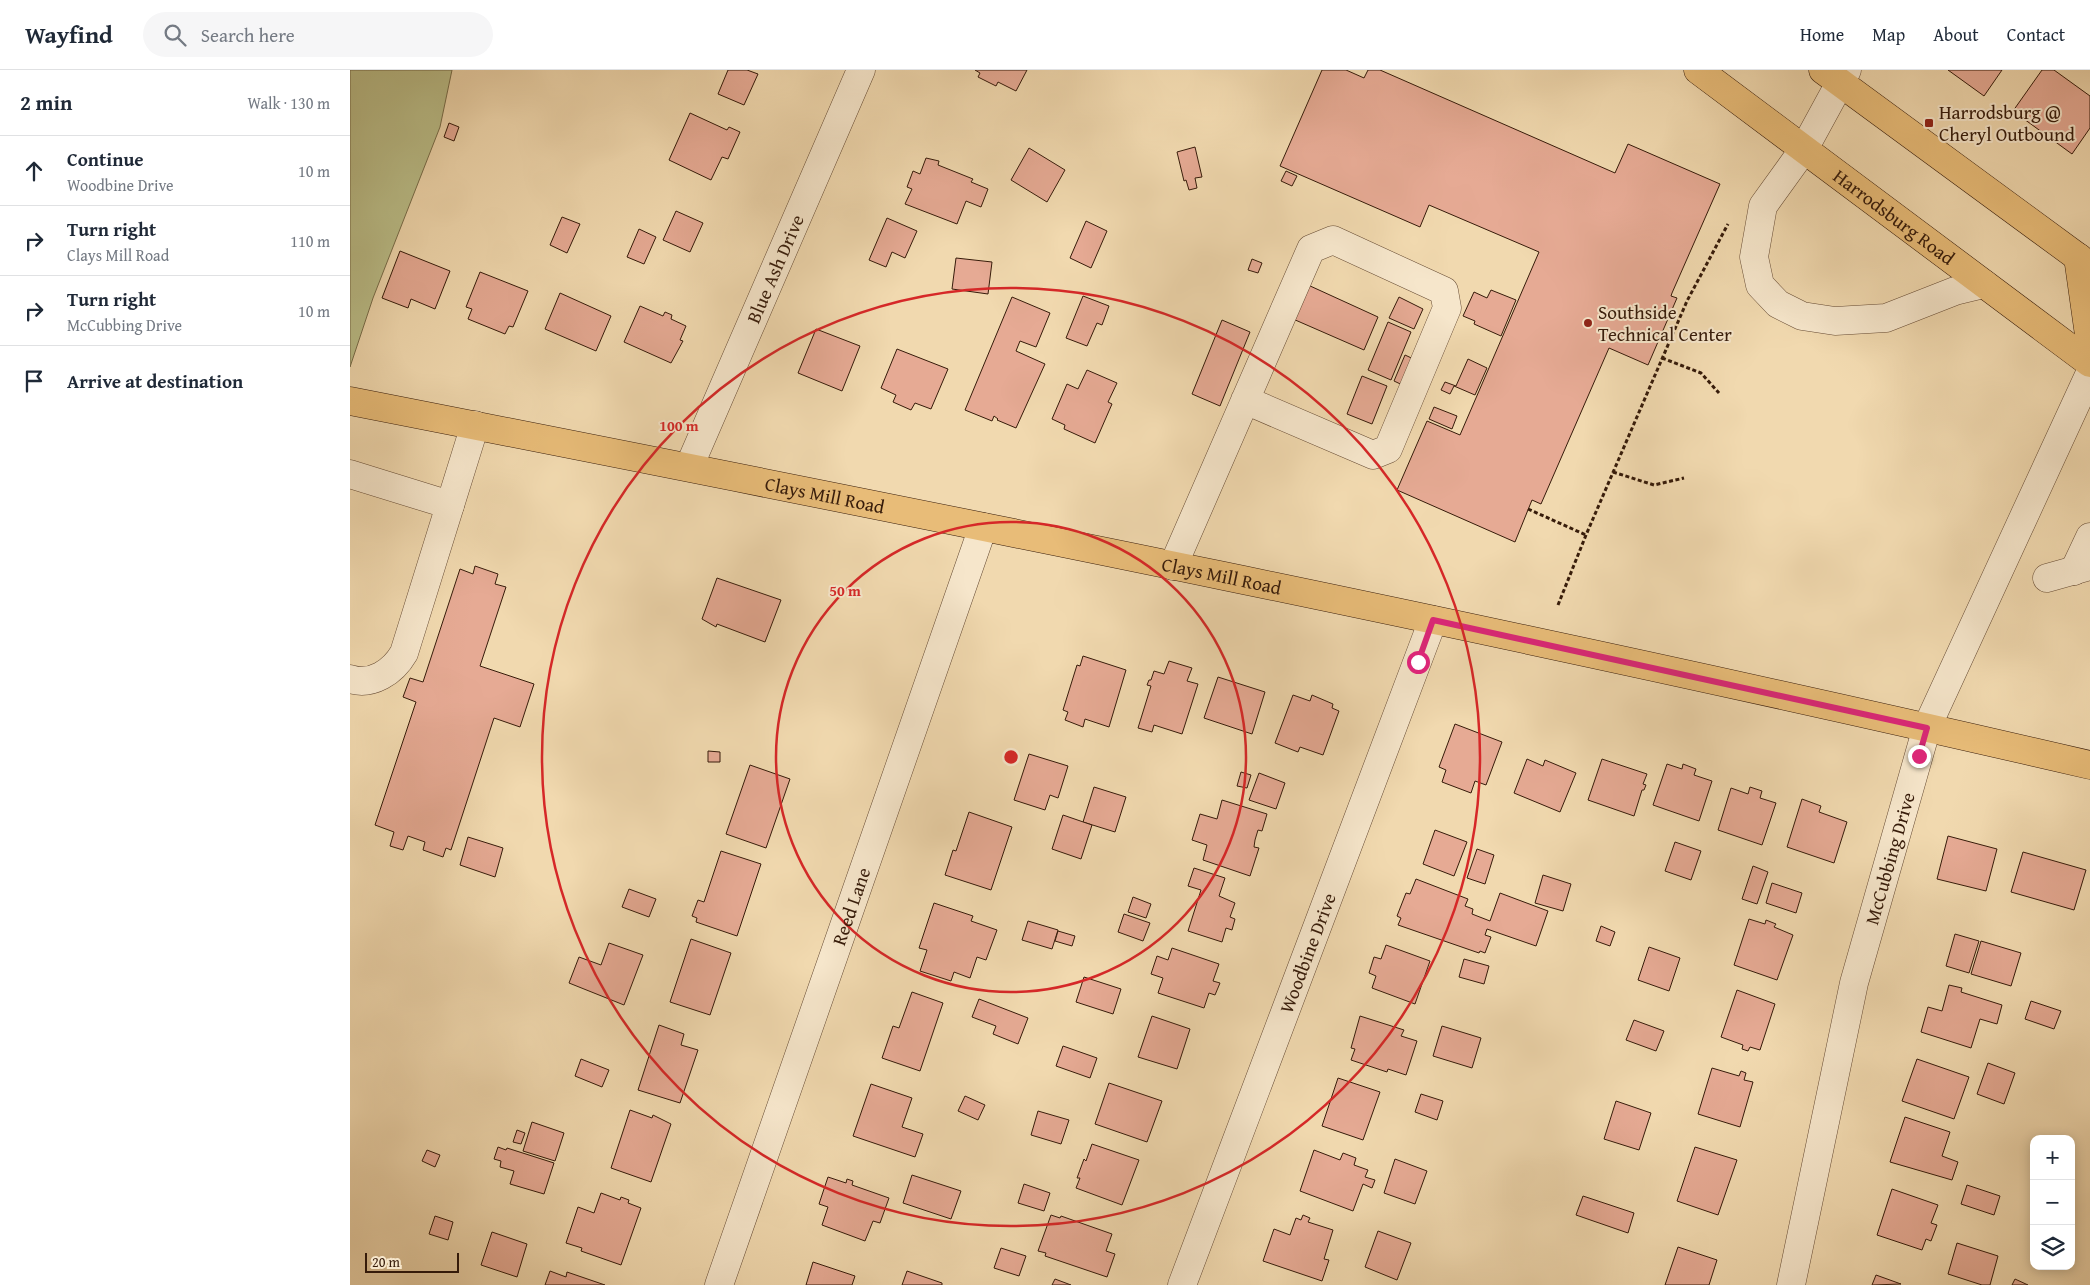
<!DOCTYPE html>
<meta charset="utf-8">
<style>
:root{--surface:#fff;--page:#f6f6f7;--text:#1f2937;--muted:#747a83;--line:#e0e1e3}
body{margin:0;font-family:"Gentium Book Plus",serif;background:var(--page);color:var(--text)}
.controls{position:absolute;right:15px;bottom:15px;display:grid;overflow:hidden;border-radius:10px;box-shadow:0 2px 12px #0003}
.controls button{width:45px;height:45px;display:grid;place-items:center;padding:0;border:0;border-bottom:1px solid var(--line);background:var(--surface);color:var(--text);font:25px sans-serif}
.scale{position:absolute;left:15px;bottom:12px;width:94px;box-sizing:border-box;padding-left:5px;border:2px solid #361b0a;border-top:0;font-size:14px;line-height:18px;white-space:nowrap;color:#361b0a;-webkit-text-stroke:4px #f6e6cb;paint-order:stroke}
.stop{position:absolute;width:15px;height:15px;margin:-11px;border:4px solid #db2777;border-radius:50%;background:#fff}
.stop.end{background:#db2777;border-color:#fff;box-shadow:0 1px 5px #0008}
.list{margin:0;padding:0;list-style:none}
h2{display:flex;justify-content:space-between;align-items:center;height:65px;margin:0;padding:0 20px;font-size:21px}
h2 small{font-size:16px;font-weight:400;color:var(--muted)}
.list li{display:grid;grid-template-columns:32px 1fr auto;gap:15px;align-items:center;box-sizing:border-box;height:70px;padding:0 20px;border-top:1px solid var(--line)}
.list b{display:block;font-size:19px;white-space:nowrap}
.list p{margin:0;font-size:16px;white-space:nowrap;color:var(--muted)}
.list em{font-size:16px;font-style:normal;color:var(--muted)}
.icon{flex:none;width:28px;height:28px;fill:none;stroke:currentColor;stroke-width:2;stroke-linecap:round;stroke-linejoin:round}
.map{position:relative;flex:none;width:1740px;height:1215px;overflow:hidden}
header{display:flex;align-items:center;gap:30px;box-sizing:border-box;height:70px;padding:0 25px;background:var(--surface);border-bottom:1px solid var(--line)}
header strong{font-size:24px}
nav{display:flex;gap:28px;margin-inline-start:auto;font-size:18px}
.search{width:350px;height:45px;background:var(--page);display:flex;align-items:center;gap:12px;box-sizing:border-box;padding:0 18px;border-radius:28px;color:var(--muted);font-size:19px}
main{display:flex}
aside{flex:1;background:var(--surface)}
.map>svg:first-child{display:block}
.green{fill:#bbbf8a;stroke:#786d4a}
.building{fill:#e6aa94;stroke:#361b0a}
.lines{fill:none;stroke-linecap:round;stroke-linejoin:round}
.minor-casing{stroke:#654a33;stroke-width:29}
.major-casing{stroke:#361b0a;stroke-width:29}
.path{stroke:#361b0a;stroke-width:3;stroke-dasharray:4 2.5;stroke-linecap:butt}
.minor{stroke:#f6e6cb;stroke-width:28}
.major{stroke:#e8bc78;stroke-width:28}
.route{stroke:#db2777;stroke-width:6}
.ring{fill:none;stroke:#d62828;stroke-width:2.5}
.poi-dot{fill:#8f2418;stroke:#f6e6cb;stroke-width:2}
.labels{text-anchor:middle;stroke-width:4;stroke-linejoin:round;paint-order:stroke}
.poi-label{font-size:19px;fill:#361b0a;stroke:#f6e6cb;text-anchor:start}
.street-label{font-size:19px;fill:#361b0a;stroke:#f6e6cb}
.centre{fill:#d62828;stroke:#f6e6cb;stroke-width:2.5}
.ring-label{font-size:15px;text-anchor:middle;font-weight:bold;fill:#d62828;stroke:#f6e6cb;stroke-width:4;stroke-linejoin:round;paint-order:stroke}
</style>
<header>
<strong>Wayfind</strong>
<div class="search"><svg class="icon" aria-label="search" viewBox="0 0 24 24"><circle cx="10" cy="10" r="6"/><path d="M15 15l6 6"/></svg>Search here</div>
<nav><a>Home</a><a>Map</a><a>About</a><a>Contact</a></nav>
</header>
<main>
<aside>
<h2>2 min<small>Walk · 130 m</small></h2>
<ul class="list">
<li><svg class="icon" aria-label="ahead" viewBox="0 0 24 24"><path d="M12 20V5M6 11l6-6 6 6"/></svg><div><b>Continue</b><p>Woodbine Drive</p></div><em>10 m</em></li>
<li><svg class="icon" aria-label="right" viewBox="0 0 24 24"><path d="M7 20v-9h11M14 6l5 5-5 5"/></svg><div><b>Turn right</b><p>Clays Mill Road</p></div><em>110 m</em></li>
<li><svg class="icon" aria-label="right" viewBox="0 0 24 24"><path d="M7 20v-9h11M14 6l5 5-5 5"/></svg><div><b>Turn right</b><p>McCubbing Drive</p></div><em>10 m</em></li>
<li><svg class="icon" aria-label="arrive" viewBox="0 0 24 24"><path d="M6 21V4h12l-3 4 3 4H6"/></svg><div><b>Arrive at destination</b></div></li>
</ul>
</aside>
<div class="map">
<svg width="1740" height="1215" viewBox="0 0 1740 1215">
<rect width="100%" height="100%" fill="#f1d9af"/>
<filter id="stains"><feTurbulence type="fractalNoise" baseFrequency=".004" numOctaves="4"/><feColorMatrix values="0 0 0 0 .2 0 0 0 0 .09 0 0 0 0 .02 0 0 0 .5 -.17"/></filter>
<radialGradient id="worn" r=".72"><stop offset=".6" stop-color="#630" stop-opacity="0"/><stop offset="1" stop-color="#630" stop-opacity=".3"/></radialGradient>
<path class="green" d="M0,0H102L90,57L23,228L0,297Z"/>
<g class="building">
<path d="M378,0H397L408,4L394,35L368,24Z"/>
<path d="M625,0H677L666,21L648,12L646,16L628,7L630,3Z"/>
<path d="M972,0H996L1014,8L1018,0H1030L1265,103L1278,74L1370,114L1322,223L1321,226L1327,228L1298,295L1259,278L1191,434L1182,430L1165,472L1047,420L1077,351L1110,365L1189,182L1079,135L1070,157L930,96Z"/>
<path d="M1598,0H1652L1634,26Z"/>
<path d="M1692,0H1704L1740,26V58L1722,84L1663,41Z"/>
<path d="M340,43L377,60L379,57L390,62L378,89L372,87L361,110L319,90Z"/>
<path d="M99,53L109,57L104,71L94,67Z"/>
<path d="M845,77L852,107L845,108L847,118L839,120L836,110L834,111L827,82Z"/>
<path d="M679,78L715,100L697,132L661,110Z"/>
<path d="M576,88L589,91L588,95L623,109L621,112L638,119L631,137L616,131L607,154L555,134L562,119L557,117L563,101L570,104Z"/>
<path d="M936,101L947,106L942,116L931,111Z"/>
<path d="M326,141L353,153L340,182L313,170Z"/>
<path d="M212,147L230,154L217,183L200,175Z"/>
<path d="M537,148L567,161L555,188L542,182L536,197L519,190Z"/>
<path d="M736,151L757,161L741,198L720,188Z"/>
<path d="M289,159L306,167L294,194L277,187Z"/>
<path d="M50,181L100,201L85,239L61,229L58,238L32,228Z"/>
<path d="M606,188L642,192L638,224L602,219Z"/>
<path d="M902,189L912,193L908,203L898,200Z"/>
<path d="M130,202L178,221L163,257L159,256L155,264L118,249L122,239L116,237Z"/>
<path d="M958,215L1028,247L1014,280L943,249Z"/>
<path d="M1141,220L1166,230L1151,266L1124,254L1125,251L1113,246L1124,222L1137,228Z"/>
<path d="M210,223L261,246L246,281L195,259Z"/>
<path d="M733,226L759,236L752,255L747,253L737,276L716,268Z"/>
<path d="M662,227L700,243L686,277L670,271L666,281L695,294L666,358L647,350L648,349L644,346L642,351L615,340Z"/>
<path d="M1049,227L1073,239L1064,259L1039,248Z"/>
<path d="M290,236L313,246L315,242L322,245L321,249L336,256L330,270L333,271L321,293L274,272Z"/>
<path d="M872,250L900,262L870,336L842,324Z"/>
<path d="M1038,252L1061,262L1041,310L1018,300Z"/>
<path d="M466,259L510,276L492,321L448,303Z"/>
<path d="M547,279L598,299L581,339L565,333L561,340L543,332L546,325L531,318Z"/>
<path d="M1055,285L1070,292L1059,318L1044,311Z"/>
<path d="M1118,289L1137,298L1125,325L1104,316L1100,324L1091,320L1095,312L1106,316Z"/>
<path d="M737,300L767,313L758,332L762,334L745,373L714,359L715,355L702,349L717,314L728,319Z"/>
<path d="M1012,306L1037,316L1022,354L997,344Z"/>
<path d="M1084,337L1107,346L1102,359L1079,349Z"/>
<path d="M125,496L148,504L145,514L156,517L130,596L184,614L170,657L144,648L101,780L96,778L93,787L73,780L75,772L58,766L53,780L40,776L44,762L25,755L66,632L53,627L60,608L73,612L110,499L123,504Z"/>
<path d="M367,508L431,530L415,572L367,554L366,557L352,549Z"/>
<path d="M733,586L776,600L759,657L735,649L733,657L715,650L718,642L713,640L727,595L730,596Z"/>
<path d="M819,591L842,598L837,611L848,614L832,664L804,655L802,662L788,658L801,616L797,615L799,610H801L804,601L814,604Z"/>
<path d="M868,607L915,622L902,664L854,648Z"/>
<path d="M943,625L960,631L962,625L983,634L982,638L989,641L973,685L950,677L948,682L925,673Z"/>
<path d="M1105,654L1152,672L1136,715L1125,711L1121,723L1092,712L1096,700L1089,697Z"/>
<path d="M358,681L370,682V692H358Z"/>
<path d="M679,684L718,696L708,728L700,725L695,740L664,730Z"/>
<path d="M1177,689L1193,696L1195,690L1226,703L1210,742L1164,723Z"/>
<path d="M1252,689L1297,704L1293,714L1296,715L1294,720H1292L1284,746L1238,730Z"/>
<path d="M1317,694L1332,699L1333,694L1346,699L1344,705L1362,711L1349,751L1303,735Z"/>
<path d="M400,695L440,709L416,778L376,764Z"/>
<path d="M891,702L901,705L897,718L887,716Z"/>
<path d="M909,703L935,713L926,739L899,730Z"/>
<path d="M744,717L776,727L765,762L733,752Z"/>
<path d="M1400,717L1412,721L1410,728L1426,733L1412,775L1368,760L1381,718L1398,724Z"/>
<path d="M1452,729L1471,736L1469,742L1497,752L1484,793L1437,777Z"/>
<path d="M872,730L917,744L912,761L908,760L905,770L904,777L909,778L900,806L853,790L857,775L842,770L850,744L867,749Z"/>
<path d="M619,742L662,757L641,820L595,805L603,780L606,781Z"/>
<path d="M713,745L742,755L731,789L702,779Z"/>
<path d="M1085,760L1117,772L1104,806L1073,794Z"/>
<path d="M1598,766L1647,779L1636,821L1587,809Z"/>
<path d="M118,767L153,778L145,807L110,795Z"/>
<path d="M1325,772L1351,781L1341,810L1315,801Z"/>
<path d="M1127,779L1144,785L1135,814L1117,808Z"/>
<path d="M371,781L411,794L387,866L346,852L347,848L342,846L348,830L354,832Z"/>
<path d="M1673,782L1736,800L1724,840L1661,822Z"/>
<path d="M1403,796L1418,802L1407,834L1392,829Z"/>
<path d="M844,798L875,808L869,826L885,833L880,847L885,849L882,860L876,858L872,872L838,861L851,820L838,816Z"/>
<path d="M1193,805L1221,814L1213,841L1185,833Z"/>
<path d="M1066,809L1118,829L1115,836L1123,839L1122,844L1140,851L1150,823L1198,841L1186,876L1137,859L1135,865L1141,867L1135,883L1130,881L1129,883L1048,855L1051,848L1047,846L1056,823L1060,824Z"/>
<path d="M1422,813L1452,823L1446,843L1416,833Z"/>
<path d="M279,819L306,829L299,847L272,837Z"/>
<path d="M783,827L801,834L796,848L778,842Z"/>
<path d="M584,833L623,846L621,851L647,860L636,890L627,887L620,908L604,902L601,911L570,901L577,880L569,878Z"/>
<path d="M774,844L800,853L793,871L768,862Z"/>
<path d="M1399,849L1415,854L1416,850L1426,854L1424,857L1443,865L1427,910L1384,895Z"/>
<path d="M678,851L708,860L702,879L672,870Z"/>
<path d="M1251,856L1265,862L1260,876L1246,871Z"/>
<path d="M708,861L725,866L722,876L705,871Z"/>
<path d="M1605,864L1629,871L1619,903L1596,896Z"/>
<path d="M341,869L381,883L360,945L320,932Z"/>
<path d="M1631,871L1671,883L1661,916L1621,904Z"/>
<path d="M259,873L293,885L274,935L219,913L229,887L251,895Z"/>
<path d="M1036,875L1080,891L1065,934L1022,918L1026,906L1019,903L1024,887L1031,889Z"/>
<path d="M1299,877L1330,888L1319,921L1288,910Z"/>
<path d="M822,878L869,894L863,911L870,913L865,925L859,923L854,938L808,923L813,908L801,904L807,886L818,890Z"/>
<path d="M1114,889L1139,896L1134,914L1109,907Z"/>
<path d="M734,907L771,919L763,944L726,932Z"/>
<path d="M1599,915L1612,918L1611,922L1652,935L1647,954L1630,949L1621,978L1571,962L1578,937L1592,941Z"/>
<path d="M1387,920L1425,934L1410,980L1400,977L1398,981L1392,979L1393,975L1371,967Z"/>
<path d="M562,922L593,933L570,1001L532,988L543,956L549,958Z"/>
<path d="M629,929L678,948L668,974L643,964L646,956L622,947Z"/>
<path d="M1681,931L1711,941L1704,959L1675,949Z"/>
<path d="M802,946L840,959L827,999L788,987Z"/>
<path d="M1010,946L1054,960L1051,966L1067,971L1056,1005L1038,999L1037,1002L1001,990L1005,979L1001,978Z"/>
<path d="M1284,950L1314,961L1306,981L1276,970Z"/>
<path d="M309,955L334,964L331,975L348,980L330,1033L288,1020Z"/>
<path d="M1092,956L1131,968L1122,998L1083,986Z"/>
<path d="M713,976L747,988L740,1008L706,996Z"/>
<path d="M231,989L259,1000L252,1017L225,1006Z"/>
<path d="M1567,989L1619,1007L1604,1049L1552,1031Z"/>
<path d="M1638,993L1665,1003L1654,1034L1627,1024Z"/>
<path d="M1362,998L1389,1006L1391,1001L1396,1003L1394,1010L1403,1012L1390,1057L1348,1044Z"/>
<path d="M988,1008L1030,1022L1013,1070L972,1056Z"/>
<path d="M759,1013L812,1031L797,1072L745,1054Z"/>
<path d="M521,1014L562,1028L552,1057L573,1064L565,1087L503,1066Z"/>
<path d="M1071,1024L1093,1031L1087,1050L1065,1042Z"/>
<path d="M615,1026L635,1035L628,1050L608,1041Z"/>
<path d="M1266,1031L1301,1043L1289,1080L1254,1069Z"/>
<path d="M280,1040L302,1048L303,1045L321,1054L301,1112L261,1098Z"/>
<path d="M688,1041L719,1050L711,1074L681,1065Z"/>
<path d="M1555,1047L1600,1062L1592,1086L1608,1092L1602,1110L1540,1092Z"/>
<path d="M182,1052L214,1063L205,1091L173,1081Z"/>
<path d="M167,1060L175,1063L171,1074L163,1072Z"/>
<path d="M742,1074L789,1090L772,1135L726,1118L730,1108H727L734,1089L736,1091Z"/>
<path d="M148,1077L156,1080L157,1078L204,1093L194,1124L160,1114L164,1101L150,1097L151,1091L144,1089Z"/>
<path d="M1345,1077L1387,1090L1368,1145L1327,1131Z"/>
<path d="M77,1080L90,1085L85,1097L72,1091Z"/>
<path d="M964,1080L990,1090L993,1083L1006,1088L1004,1095L1018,1100L1015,1107L1025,1110L1022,1118L1013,1114L1003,1141L950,1121Z"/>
<path d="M1045,1089L1077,1101L1065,1134L1034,1123Z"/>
<path d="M562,1105L611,1121L601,1149L553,1133Z"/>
<path d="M478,1107L496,1113L497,1109L503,1111L502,1115L539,1128L530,1153L523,1151L515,1171L472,1155L478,1137L469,1134Z"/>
<path d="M674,1114L700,1123L694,1141L668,1133Z"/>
<path d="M1617,1115L1650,1126L1644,1145L1611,1134Z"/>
<path d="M1542,1119L1588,1135L1581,1153L1587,1155L1581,1171L1576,1169L1572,1180L1527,1165Z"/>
<path d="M251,1123L270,1130L271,1127L279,1130L278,1133L291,1138L271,1195L231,1181L232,1178L216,1173L228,1137L244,1143Z"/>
<path d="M1233,1126L1284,1143L1278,1163L1226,1145Z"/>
<path d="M701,1145L710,1148L711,1146L762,1164L756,1181L765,1184L757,1207L695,1186L696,1183L688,1181Z"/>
<path d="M953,1145L960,1148L958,1152L983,1160L974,1189L979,1190L972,1211L913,1191L924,1159L940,1165L946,1148L951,1150Z"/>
<path d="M85,1146L103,1152L98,1170L79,1164Z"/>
<path d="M1028,1161L1061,1173L1047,1210L1015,1197Z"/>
<path d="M142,1162L177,1174L167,1207L131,1195Z"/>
<path d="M1607,1173L1648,1186L1640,1215H1632L1598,1204Z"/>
<path d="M1328,1177L1367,1190L1359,1215H1315Z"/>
<path d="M651,1178L676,1186L669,1206L644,1198Z"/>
<path d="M463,1192L505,1206L502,1215H456Z"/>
<path d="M200,1201L216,1207L217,1202L255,1215H195Z"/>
<path d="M557,1201L592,1213V1215H552Z"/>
<path d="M1526,1205L1551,1214L1522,1215Z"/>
<path d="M705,1209L721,1215H702Z"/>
<path d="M1665,1209L1678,1215H1662Z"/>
</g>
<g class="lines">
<defs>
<g id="minor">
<path d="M1497,0L1454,79L1413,136L1404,187L1410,215L1428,234L1452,246L1485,251L1536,248L1605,221L1634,214"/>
<path id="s1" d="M339,397L511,0"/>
<path d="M0,404L100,435"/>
<path d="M823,496L961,179L983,170L1094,221L1097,238L1038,379L1023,385L895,330"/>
<path d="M1724,501L1740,467"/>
<path d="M1697,508L1740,496"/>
<path d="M0,609C22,616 43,602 54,583L125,355"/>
<path id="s2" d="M369,1215L633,457"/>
<path id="s3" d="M832,1215L1083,550"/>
<path id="s4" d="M1441,1215L1504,913L1577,657L1740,303"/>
</g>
<g id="major">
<path id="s5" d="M1348,0L1740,293"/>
<path d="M1473,0L1740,196"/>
<path d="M1728,187L1740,272"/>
<path id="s6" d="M0,331C581,445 1163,561 1740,695"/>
</g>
</defs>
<use href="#minor" class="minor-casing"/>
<use href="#major" class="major-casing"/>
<g class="path">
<path d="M1312,288L1351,303L1369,323"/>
<path d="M1263,402L1304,415L1334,408"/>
<path d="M1178,439L1236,465"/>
<path d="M1208,535L1236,465L1337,231L1378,154"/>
</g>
<use href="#minor" class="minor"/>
<use href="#major" class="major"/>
</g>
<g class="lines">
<path class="route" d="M1068,592L1083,550L1577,658L1569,686"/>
</g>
<g class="ring">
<circle cx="661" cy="687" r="235"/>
<circle cx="661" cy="687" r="469"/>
</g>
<g class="poi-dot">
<rect x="1574" y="48" width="10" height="10" rx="2.5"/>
<circle cx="1238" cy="253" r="5"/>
</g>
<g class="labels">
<g class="poi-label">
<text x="1589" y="49">Harrodsburg @<tspan x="1589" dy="22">Cheryl Outbound</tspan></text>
<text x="1248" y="249">Southside<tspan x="1248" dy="22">Technical Center</tspan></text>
</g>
<g class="street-label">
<text dy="7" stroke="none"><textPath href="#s5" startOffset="245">Harrodsburg Road</textPath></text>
<text dy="7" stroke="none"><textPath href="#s1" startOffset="216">Blue Ash Drive</textPath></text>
<text dy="7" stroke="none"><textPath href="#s6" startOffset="484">Clays Mill Road</textPath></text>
<text dy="7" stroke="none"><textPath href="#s6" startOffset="889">Clays Mill Road</textPath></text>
<text dy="7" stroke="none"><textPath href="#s4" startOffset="438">McCubbing Drive</textPath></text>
<text dy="7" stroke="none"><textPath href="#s2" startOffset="401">Reed Lane</textPath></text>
<text dy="7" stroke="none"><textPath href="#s3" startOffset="355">Woodbine Drive</textPath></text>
</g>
</g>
<circle cx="661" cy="687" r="8" class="centre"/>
<g class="ring-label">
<text x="329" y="361">100 m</text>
<text x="495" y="526">50 m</text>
</g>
<rect width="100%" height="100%" filter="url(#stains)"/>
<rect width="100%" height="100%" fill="url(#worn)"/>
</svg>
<div class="controls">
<button>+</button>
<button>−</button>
<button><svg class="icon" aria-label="layers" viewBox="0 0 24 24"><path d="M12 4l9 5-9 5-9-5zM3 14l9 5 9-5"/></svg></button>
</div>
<div class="scale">20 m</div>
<div class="stop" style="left:1068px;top:592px"></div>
<div class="stop end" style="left:1569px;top:686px"></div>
</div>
</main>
